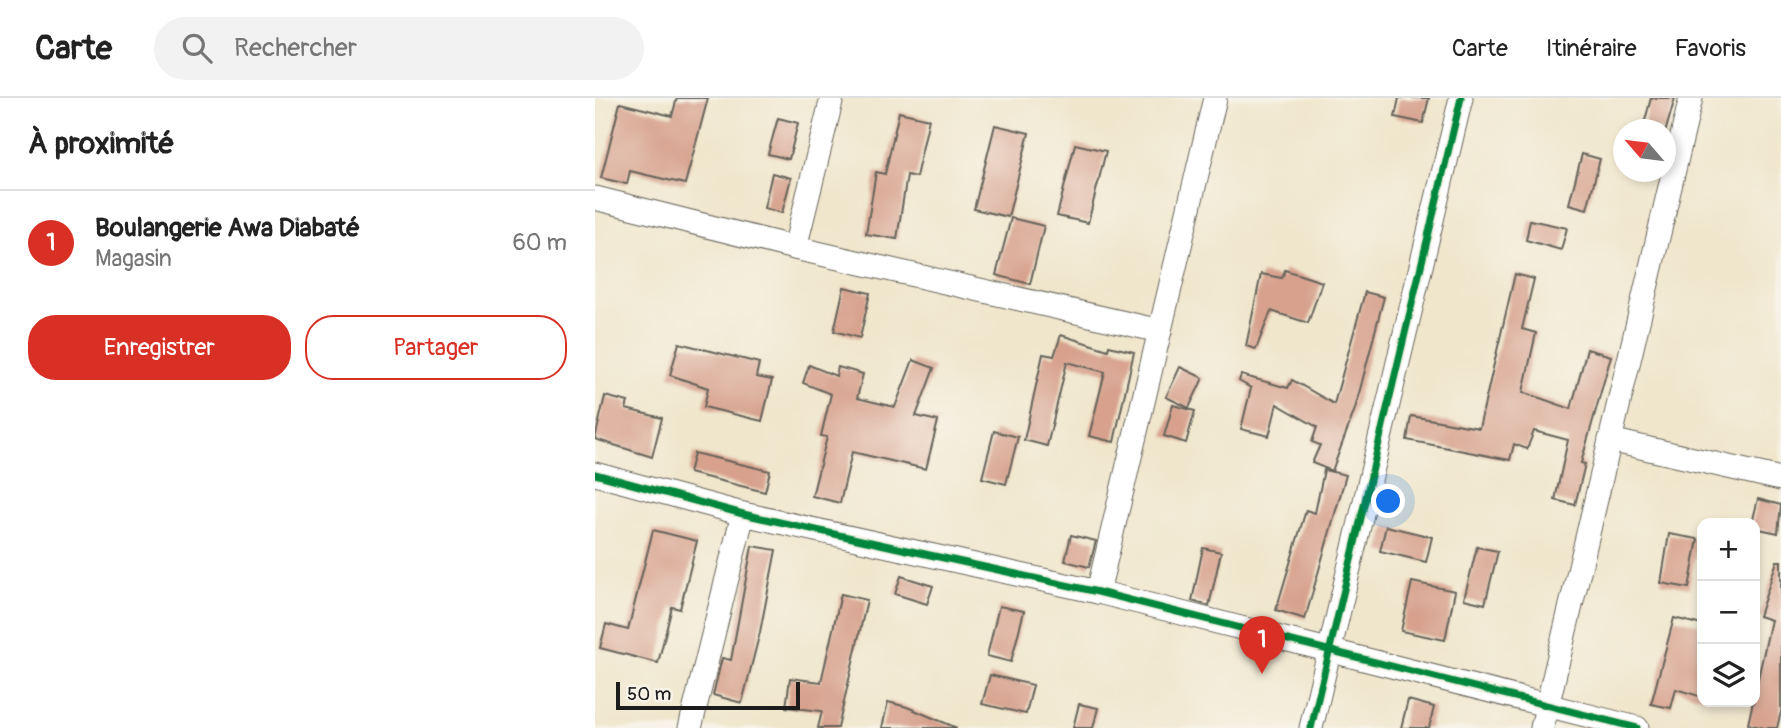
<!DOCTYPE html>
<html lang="fr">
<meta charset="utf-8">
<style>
:root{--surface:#fff;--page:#f2f2f2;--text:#222;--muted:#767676;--line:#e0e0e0;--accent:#d93025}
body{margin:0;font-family:Pangolin,sans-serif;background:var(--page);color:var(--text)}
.controls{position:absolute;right:21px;bottom:21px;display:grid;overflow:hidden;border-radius:14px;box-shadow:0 4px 10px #0003}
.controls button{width:63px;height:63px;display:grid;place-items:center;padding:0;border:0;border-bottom:2px solid var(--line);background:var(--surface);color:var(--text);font:35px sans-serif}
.compass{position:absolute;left:1018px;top:21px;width:63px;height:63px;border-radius:50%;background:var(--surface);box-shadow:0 4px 10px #0003;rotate:298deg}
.scale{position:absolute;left:21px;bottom:18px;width:184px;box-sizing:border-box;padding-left:7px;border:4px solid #1c1c1c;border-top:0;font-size:19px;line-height:24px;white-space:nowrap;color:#1c1c1c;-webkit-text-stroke:5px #f7f3e8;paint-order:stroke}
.you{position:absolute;left:794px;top:404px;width:24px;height:24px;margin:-18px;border:5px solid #fff;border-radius:50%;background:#1a73e8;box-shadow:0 0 0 10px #1a73e833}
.badge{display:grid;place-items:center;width:46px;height:46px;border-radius:50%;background:var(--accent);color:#fff;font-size:23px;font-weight:700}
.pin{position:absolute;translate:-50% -58px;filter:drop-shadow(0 2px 4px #0008)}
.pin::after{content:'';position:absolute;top:37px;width:24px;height:21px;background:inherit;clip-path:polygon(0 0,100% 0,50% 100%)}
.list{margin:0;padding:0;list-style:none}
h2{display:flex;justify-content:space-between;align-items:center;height:91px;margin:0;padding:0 28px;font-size:30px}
h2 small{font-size:23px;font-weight:400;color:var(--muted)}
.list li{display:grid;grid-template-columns:46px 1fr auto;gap:21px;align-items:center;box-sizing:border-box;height:105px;padding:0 28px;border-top:2px solid var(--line)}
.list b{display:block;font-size:26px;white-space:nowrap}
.list p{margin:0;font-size:23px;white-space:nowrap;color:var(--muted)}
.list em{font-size:23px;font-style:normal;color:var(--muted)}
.actions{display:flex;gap:14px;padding:21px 28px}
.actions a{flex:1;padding:16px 0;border:2px solid var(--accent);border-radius:28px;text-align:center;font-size:24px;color:var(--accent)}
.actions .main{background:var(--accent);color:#fff}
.icon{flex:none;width:38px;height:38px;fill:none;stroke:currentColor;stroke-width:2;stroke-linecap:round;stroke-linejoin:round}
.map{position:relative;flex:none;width:1186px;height:630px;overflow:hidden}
header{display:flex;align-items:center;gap:42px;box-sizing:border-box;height:98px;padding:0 35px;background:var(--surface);border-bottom:2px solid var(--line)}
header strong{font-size:33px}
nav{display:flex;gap:38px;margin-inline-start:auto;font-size:24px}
.search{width:490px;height:63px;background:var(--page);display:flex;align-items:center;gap:18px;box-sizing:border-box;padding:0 24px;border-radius:38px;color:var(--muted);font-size:26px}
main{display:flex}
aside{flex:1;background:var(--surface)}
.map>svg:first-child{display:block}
.building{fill:#d7a18d}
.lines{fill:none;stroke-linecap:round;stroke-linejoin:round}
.minor-casing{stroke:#66635a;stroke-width:25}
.minor{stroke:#fff;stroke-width:23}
.cycleway-casing{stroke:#f7f3e8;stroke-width:11}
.cycleway{stroke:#00873e;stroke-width:7}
</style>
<header>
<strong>Carte</strong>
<div class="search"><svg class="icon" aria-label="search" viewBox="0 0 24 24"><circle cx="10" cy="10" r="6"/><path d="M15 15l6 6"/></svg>Rechercher</div>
<nav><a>Carte</a><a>Itinéraire</a><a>Favoris</a></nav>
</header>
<main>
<aside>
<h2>À proximité<small></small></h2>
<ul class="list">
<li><span class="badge">1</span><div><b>Boulangerie Awa Diabaté</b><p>Magasin</p></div><em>60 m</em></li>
</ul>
<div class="actions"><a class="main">Enregistrer</a><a>Partager</a></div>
</aside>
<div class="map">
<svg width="1186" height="630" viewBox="0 0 1186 630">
<rect width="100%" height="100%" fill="#f7f3e8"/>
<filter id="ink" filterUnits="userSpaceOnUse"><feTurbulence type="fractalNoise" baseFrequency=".0143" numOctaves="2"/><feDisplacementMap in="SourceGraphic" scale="14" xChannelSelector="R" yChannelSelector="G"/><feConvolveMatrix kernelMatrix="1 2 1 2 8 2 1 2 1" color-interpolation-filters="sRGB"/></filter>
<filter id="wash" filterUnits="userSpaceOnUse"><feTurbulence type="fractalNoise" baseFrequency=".00686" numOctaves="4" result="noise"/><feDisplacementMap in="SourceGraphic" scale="28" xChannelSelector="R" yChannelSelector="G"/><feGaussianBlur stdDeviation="1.57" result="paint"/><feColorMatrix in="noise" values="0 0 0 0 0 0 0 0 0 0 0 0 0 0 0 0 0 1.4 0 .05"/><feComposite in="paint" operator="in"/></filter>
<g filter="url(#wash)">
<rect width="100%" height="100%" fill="#f0e6cc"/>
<g id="blocks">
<g class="building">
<path d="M82,0H113L90,86L35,73L32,86L6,80L25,5L77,18Z"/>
<path d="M804,0H834L828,25L800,19Z"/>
<path d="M1056,0H1080L1070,35V32L1048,30Z"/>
<path d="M304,14L334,21L321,79L312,77L302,141L271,136L281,74L290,76Z"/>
<path d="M183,20L203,25L194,61L173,56Z"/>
<path d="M400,27L434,35L413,119L379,111Z"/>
<path d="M480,46L511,53L493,125L462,118Z"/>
<path d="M987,56L1005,61L992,111L974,106Z"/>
<path d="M177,75L196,80L187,115L169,110Z"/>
<path d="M416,120L449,128L435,186L401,177Z"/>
<path d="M935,122L972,130L966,152L931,142Z"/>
<path d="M690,172L727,184L713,225L676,213L661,251L651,248L666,176L687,180Z"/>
<path d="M920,176L939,181L927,231L941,235L928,294L976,311L992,251L1016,258L986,365L990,366L980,407L960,402L973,342L939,333L932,351L919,346L915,362L812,342L816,318L884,330Z"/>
<path d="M249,189L275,195L265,240L239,233Z"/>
<path d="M770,194L789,199L760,311L737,373L717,365L725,347L717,344L722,329L682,306L674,338L646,331L656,290L644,283L646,277L693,290L697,282L739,306Z"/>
<path d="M466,237L513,252L514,248L539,254L519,344L494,338L510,274L472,264L452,348L429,342L448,256L459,258Z"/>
<path d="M84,245L164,265L161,279L177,282L167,323L109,309L113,290L75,277Z"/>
<path d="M318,262L339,270L321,318L343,323L331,371L257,354L245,405L217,398L232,339L226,338L236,296L208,285L214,267L241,278L243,269L268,276L262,300L300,309Z"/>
<path d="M585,269L608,280L594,310L571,299Z"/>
<path d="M10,298L33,304L31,311L67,320L57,359L0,341Z"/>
<path d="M578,307L600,313L591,345L569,338Z"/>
<path d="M399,333L423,339L411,386L387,380Z"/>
<path d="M99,355L175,373L170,394L94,375Z"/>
<path d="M729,372L751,377L710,521L681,512L711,412L720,415Z"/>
<path d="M1163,401L1186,407L1183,435L1160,430L1157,425Z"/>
<path d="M791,428L837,439L831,464L785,453Z"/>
<path d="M58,432L102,443L85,511L77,509L63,565L5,550L11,526L33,532Z"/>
<path d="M1074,436L1103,441L1094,490L1066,485Z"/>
<path d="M476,437L501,443L494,469L470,463Z"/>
<path d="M157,448L181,452L165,534L147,605L118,597L127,560L136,562Z"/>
<path d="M882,449L903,453L890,506L869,501Z"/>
<path d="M608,450L626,454L614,508L597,503Z"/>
<path d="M1182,463H1186V614L1182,630H1169L1153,626L1176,522L1164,518Z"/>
<path d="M306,478L338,488L332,506L300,496Z"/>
<path d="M817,484L860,493L850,542L806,533Z"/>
<path d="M246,496L272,502L243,630H223L227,613L191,609L195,580L226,584Z"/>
<path d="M404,508L429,513L416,564L392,558Z"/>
<path d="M1079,520L1107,527V599L1081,591L1076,610L1056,606Z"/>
<path d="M395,577L438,587L431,616L387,606Z"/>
<path d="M813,602L839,609L834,630H806Z"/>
<path d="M293,604L312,609L362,630H287Z"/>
<path d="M484,606L503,610L498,630H478Z"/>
</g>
</g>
</g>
<g filter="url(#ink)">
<use href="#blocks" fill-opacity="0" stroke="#66635a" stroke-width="2"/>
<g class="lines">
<defs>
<g id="minor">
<path d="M0,100L200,150L565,233"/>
<path d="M200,150L237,0"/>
<path d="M1015,342L1186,381"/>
<path d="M0,376L148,416L503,494L1042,630"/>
<path d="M503,494L620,0"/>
<path d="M95,630L148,416"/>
<path d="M716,630L866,0"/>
<path d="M947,630L1096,0"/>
</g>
</defs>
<use href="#minor" class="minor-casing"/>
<use href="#minor" class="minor"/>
<defs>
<g id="cycleway">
<path d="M0,376L148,416L503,494L1042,630"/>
<path d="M716,630L866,0"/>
</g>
</defs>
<use href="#cycleway" class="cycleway-casing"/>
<use href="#cycleway" class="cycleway"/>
</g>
</g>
</svg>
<div class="controls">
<button>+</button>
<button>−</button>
<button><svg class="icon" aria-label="layers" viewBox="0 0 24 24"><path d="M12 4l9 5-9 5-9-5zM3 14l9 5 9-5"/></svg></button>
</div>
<svg class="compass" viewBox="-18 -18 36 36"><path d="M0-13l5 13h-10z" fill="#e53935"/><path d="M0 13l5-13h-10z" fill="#767676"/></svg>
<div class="scale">50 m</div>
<div class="you"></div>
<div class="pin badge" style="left:667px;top:576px">1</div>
</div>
</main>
